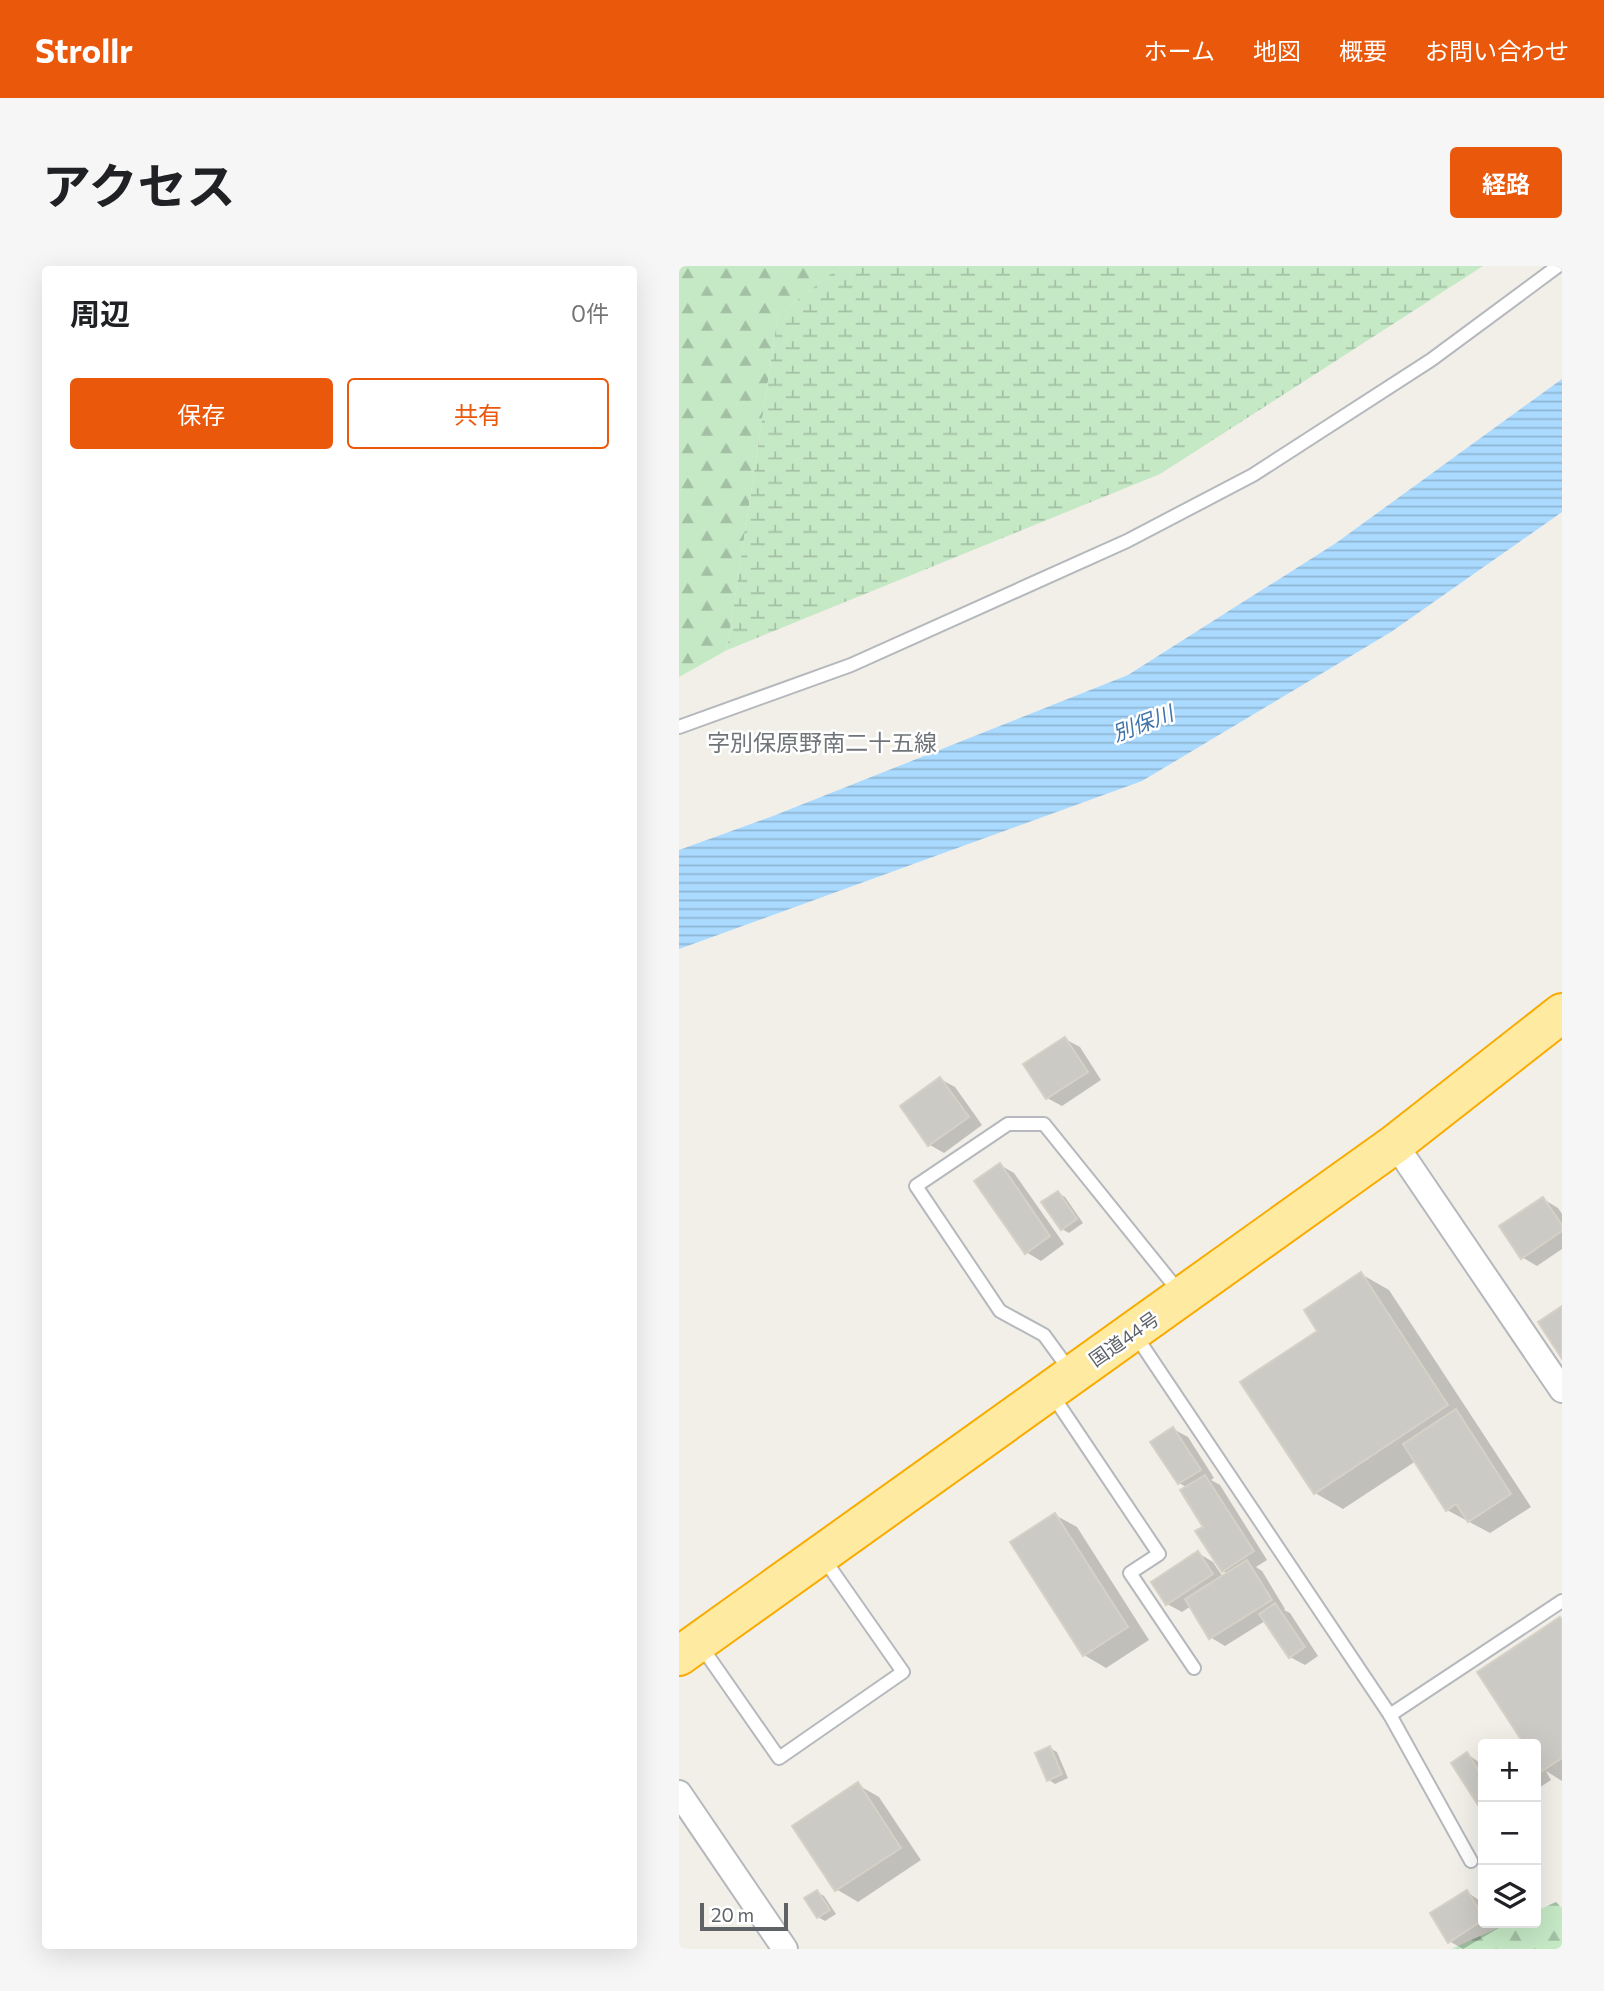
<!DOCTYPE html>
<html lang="ja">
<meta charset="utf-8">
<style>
:root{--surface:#fff;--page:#f6f6f6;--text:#202124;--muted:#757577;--line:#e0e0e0;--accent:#ea580c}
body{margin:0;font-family:Commissioner,"Noto Sans JP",sans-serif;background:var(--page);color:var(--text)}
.controls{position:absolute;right:21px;bottom:21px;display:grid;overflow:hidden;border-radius:7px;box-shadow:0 7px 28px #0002}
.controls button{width:63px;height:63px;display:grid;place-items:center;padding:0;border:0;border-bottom:2px solid var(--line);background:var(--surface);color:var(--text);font:35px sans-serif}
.scale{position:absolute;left:21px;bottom:18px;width:88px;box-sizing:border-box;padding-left:7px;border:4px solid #5f6368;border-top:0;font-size:19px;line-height:24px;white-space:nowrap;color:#5f6368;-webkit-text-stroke:5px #fff;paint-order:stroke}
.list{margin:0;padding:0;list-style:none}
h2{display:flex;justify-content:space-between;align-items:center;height:91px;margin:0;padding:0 28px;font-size:30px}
h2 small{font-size:23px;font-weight:400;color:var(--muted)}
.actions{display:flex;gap:14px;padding:21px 28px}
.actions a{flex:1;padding:16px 0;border:2px solid var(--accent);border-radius:7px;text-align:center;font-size:24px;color:var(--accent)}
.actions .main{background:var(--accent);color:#fff}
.icon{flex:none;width:38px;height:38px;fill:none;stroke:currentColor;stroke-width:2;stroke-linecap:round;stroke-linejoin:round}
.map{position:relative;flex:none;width:883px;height:1683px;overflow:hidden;border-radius:7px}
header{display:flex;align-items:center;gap:42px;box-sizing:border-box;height:98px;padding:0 35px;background:var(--accent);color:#fff}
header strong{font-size:33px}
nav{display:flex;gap:38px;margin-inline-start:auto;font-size:24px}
.intro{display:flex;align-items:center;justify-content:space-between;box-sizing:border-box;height:168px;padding:0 42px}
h1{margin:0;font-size:49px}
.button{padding:18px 32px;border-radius:7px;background:var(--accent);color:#fff;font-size:24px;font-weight:700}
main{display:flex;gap:42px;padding:0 42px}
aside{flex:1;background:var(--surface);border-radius:7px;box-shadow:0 7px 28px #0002}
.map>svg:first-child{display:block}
.forest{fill:url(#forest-firs)}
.wetland{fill:url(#wetland-marsh)}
.water{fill:url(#water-rules)}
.shadow{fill:#0003}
.building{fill:#cccac5;stroke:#d6d1c6;stroke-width:2}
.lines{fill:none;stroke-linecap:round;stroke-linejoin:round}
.service-casing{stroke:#b5b8bc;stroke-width:16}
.minor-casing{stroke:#b5b8bc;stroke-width:28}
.trunk-casing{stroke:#f9ab00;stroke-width:42}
.service{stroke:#fff;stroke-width:12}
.minor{stroke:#fff;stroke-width:24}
.trunk{stroke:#feeaa1;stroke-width:38}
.labels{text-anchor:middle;stroke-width:5;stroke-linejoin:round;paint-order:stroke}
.street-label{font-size:19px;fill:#5f6368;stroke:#fff}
.water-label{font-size:21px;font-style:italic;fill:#4174aa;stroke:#fff}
.quarter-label{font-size:23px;fill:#70757a;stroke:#fff}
</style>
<header>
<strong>Strollr</strong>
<nav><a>ホーム</a><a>地図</a><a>概要</a><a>お問い合わせ</a></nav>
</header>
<div class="intro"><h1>アクセス</h1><a class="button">経路</a></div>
<main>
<aside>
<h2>周辺<small>0件</small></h2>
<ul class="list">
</ul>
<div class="actions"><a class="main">保存</a><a>共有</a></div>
</aside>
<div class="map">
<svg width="883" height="1683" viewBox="0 0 883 1683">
<defs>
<pattern id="forest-firs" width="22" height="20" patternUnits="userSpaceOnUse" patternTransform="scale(1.75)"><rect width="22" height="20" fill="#c5e8c5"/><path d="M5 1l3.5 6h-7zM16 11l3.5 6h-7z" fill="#a3c0a4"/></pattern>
<pattern id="wetland-marsh" width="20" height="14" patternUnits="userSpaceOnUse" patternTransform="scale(1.75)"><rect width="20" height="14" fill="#c5e8c5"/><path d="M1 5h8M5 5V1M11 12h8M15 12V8" fill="none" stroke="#a3c0a4"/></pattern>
<pattern id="water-rules" width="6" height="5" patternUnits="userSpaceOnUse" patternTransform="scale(1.75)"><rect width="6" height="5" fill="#aadaff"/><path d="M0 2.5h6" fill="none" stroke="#8eb4d2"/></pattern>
</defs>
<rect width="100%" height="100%" fill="#f1efe8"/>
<g class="forest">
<path d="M0,0H162L99,49L48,384L0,411Z"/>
<path d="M877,1636L883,1642V1683H772L830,1657H857V1645Z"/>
</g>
<path class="wetland" d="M162,0H804L481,208L48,384L99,49Z"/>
<path class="water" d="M883,113V246L712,366L463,515L0,683V584L94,550L449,409L657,277Z"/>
<g class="shadow">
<path d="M386,773L401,781L422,814L383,840L368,832Z"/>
<path d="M261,813L276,821L303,859L265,887L251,879Z"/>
<path d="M321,899L335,907L385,978L362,995L347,986Z"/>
<path d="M379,927L386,931L404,957L390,967L383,963Z"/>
<path d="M864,933L879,942L883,948V983L858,1000L843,991Z"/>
<path d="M682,1008L710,1024L852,1241L811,1267L768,1244L737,1195L664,1243L636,1227L641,1065Z"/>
<path d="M494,1163L509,1171L535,1212L532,1214L541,1219L588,1294L577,1301L583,1305L606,1343L605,1344L611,1347L639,1390L626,1399L611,1391L586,1355L546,1380L531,1371L512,1340L503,1346L488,1338L519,1287L534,1296L544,1311L549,1308L544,1305L509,1222L500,1217Z"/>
<path d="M376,1249L398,1261L470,1374L427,1402L405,1389Z"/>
<path d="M883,1354V1515L867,1505L872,1514L857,1524V1478H847L800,1406Z"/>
<path d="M371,1482L378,1486L389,1512L376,1518L370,1514Z"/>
<path d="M788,1488L804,1499V1540L800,1537Z"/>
<path d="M179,1519L200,1531L242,1594L179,1636L157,1623Z"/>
<path d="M138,1626L145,1630L157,1648L146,1655L139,1651Z"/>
<path d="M788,1626L804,1637V1657H824L825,1659L784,1683L770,1675Z"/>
</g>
<g class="building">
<path d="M386,771L409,806L367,833L344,798Z"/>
<path d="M261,811L290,851L249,880L221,840Z"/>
<path d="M321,897L371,970L346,988L295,915Z"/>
<path d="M379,925L398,953L382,964L362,936Z"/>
<path d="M864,931L883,959V965L842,993L820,960Z"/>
<path d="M682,1006L769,1139L635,1228L561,1116L638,1065L625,1044Z"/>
<path d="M883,1040V1093L859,1056Z"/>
<path d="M777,1143L832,1228L789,1256L777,1238L767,1245L724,1178Z"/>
<path d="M494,1161L522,1204L499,1218L471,1176Z"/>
<path d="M526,1209L575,1285L543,1306L516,1265L524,1261L501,1224Z"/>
<path d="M376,1247L449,1361L404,1390L331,1276Z"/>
<path d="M519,1285L534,1308L487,1339L472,1316Z"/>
<path d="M568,1294L593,1334L530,1373L506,1333Z"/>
<path d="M596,1337L626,1381L610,1392L580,1348Z"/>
<path d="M881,1351L883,1354V1492L863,1505L857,1496V1478H845L798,1406Z"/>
<path d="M371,1480L383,1508L368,1515L356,1487Z"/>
<path d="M788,1486L804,1512V1535L799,1539L772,1497Z"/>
<path d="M179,1516L222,1582L156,1625L113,1560Z"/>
<path d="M138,1624L151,1644L138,1652L125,1632Z"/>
<path d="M788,1624L800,1644L804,1640V1654L769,1677L751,1647Z"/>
</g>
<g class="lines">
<defs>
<g id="service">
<path d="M0,461L172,399L448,275L574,209L752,94L879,0"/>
<path d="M457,1070L711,1449L883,1335"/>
<path d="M392,1106L365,1069L321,1045L237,920L329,858H365L502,1028"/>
<path d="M372,1127L480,1288L451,1307L515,1402"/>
<path d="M22,1380L100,1492L224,1406L145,1293"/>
<path d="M711,1449L792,1595"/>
</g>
<g id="minor">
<path d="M716,878L883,1124"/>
<path d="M0,1527L106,1683"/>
</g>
<path id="trunk" d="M0,1390L716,878L883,747"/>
</defs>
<use href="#service" class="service-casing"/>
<use href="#minor" class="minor-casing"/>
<use href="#trunk" class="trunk-casing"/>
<use href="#service" class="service"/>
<use href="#minor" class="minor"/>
<use href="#trunk" class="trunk"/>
</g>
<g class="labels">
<g class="street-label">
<text transform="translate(445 1073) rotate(-35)" y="7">国道44号</text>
</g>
<g class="water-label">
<text transform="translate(464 458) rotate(-21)" y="7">別保川</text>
</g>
<g class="quarter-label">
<text x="143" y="485">字別保原野南二十五線</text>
</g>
</g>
</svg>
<div class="controls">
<button>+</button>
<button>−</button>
<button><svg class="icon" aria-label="layers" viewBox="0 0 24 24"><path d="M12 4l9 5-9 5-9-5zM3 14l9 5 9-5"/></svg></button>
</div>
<div class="scale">20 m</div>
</div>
</main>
